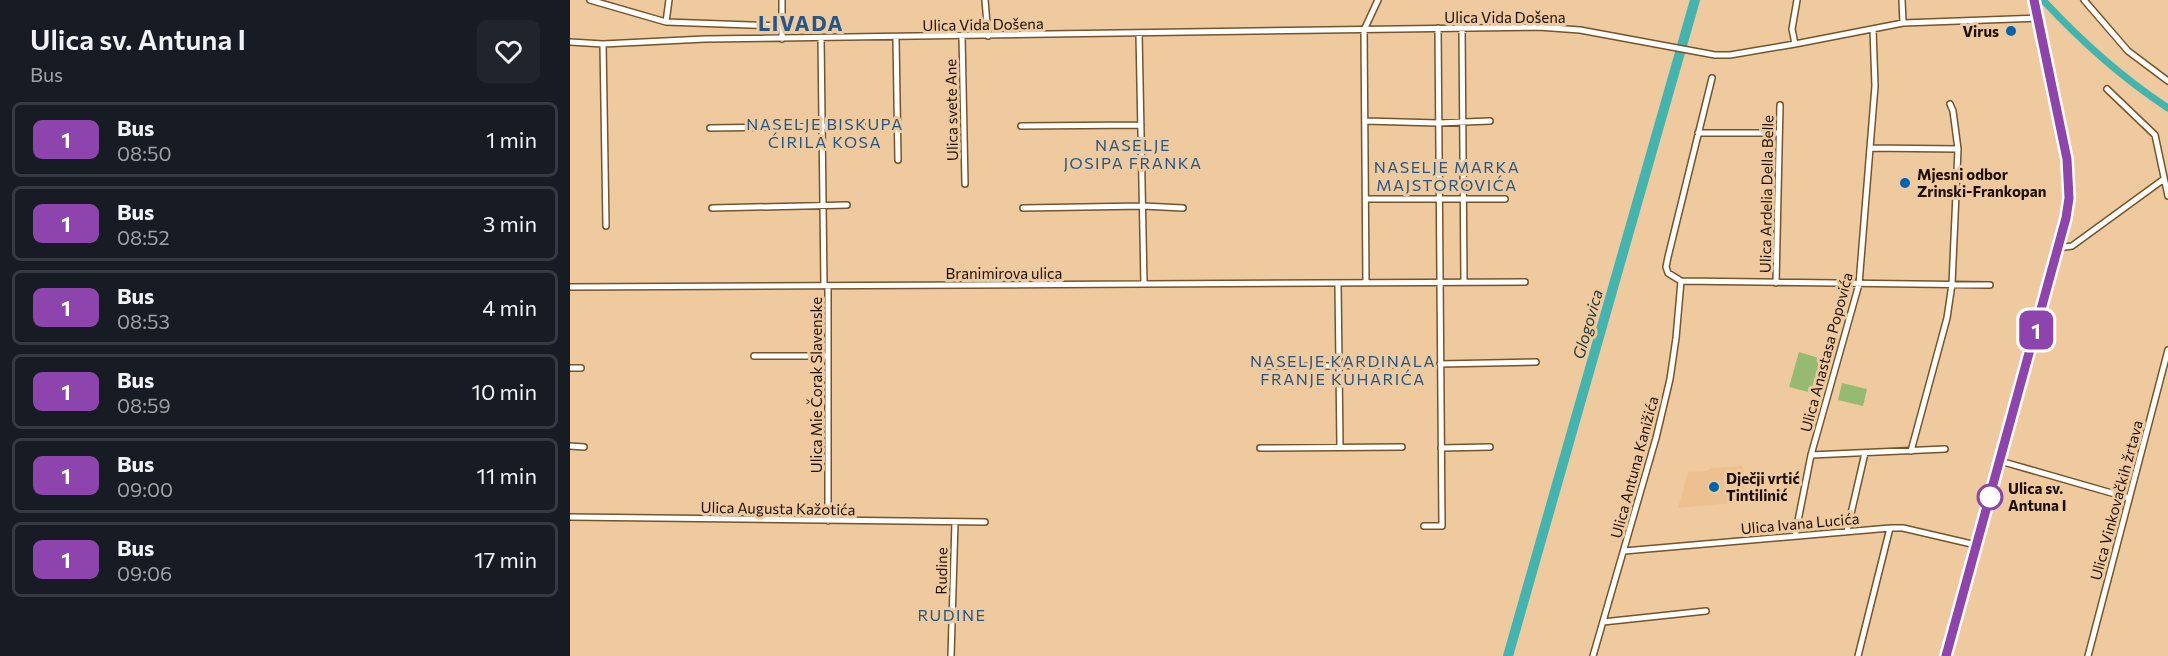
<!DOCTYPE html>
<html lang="en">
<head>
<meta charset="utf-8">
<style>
	:root { --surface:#171b24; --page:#20242c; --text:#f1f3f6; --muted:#9ea1a6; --line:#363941 }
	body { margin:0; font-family:Commissioner,sans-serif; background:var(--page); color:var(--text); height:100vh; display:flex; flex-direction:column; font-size:22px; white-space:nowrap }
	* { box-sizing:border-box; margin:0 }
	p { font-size:20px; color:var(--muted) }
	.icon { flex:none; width:33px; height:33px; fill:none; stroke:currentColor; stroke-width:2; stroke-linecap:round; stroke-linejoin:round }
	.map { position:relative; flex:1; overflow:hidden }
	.sheet { display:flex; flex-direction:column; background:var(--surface); width:570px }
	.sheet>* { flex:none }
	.badge { padding:0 12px; border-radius:9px; font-size:21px; line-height:39px }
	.map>.badge { position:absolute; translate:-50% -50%; box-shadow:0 0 0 3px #fff }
	.round { display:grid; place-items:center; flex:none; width:63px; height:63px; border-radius:9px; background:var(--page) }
	.overview { display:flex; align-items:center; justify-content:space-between; height:102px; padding:0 30px }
	h1 { font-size:28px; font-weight:600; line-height:45px }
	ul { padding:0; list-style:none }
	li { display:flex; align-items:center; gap:18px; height:75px; margin:0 12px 9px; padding:0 18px; border:3px solid var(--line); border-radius:9px }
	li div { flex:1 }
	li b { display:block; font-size:22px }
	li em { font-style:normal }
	li .badge { min-width:66px; font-weight:700; text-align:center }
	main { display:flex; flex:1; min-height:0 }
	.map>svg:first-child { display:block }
	.built { fill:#ecc18f }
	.green { fill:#95bb72 }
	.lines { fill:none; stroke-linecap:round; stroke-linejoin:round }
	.canal { stroke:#44b4af; stroke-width:7 }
	.river { stroke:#44b4af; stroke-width:10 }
	.street-casing { stroke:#74542a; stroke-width:8 }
	.secondary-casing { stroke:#74542a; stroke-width:10 }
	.street { stroke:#fff; stroke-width:5 }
	.secondary { stroke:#fff; stroke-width:8 }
	.line-casing { stroke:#fff; stroke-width:14 }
	.line { stroke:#8e44ad; stroke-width:9 }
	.poi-dot { fill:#0063af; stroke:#efca9e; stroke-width:2 }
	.stop-dot { fill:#fff; stroke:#8e44ad; stroke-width:3 }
	.labels { text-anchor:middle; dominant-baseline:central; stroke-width:6; stroke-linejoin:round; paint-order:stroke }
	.street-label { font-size:15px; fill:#1b0e01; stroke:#efca9e }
	.poi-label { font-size:15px; font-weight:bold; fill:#1b0e01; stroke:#efca9e; text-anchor:start }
	.stop-label { font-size:15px; font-weight:bold; fill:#1b0e01; stroke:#efca9e; text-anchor:start }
	.neighbourhood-label { font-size:16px; letter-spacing:1.5px; fill:#235689; stroke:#efca9e }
	.water-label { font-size:16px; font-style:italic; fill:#223b3a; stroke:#efca9e }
	.district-label { font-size:21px; font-weight:bold; letter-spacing:1.5px; fill:#235689; stroke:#efca9e }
</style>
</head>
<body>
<main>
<section class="sheet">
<div class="overview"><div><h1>Ulica sv. Antuna I</h1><p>Bus</p></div><a class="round"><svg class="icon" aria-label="heart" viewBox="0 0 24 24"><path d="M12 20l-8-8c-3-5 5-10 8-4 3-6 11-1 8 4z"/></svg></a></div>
<ul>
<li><span class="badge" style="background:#8e44ad;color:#fff">1</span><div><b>Bus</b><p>08:50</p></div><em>1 min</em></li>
<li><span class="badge" style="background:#8e44ad;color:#fff">1</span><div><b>Bus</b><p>08:52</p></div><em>3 min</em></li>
<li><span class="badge" style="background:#8e44ad;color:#fff">1</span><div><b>Bus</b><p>08:53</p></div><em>4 min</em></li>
<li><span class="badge" style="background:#8e44ad;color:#fff">1</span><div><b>Bus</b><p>08:59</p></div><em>10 min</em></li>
<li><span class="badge" style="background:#8e44ad;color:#fff">1</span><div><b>Bus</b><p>09:00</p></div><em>11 min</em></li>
<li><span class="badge" style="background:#8e44ad;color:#fff">1</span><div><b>Bus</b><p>09:06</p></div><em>17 min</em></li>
</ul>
</section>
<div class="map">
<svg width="1598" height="656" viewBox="0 0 1598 656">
	<rect width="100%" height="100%" fill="#efca9e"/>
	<path class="built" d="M1173 466 1175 502 1108 508 1118 472 1137 471 1141 468Z"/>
	<path class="green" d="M1229 352 1252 359 1242 393 1219 387Z
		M1272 383 1297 389 1293 406 1268 400Z"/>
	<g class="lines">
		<path class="canal" d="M1473 0C1511 41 1551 77 1598 108"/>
		<path class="river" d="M938 656 1125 0"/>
		<g class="street-casing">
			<path id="street" d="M20 0 96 22 212 26
				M415 0 418 36
				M1332 0 1333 23
				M1514 0 1558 51 1598 81
				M96 22 99 0
				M892 28 894 281
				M569 33 574 284
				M392 36 395 184
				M251 38 254 286
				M326 38 328 160
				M212 39V0
				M0 42 33 44 135 39 968 27 1010 30 1145 55H1160L1225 44 1333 23 1468 18
				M33 44 36 226
				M1225 44 1222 29 1227 0
				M1142 78 1098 257 1096 267 1098 273 1111 281 1420 285
				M1537 89 1585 135 1598 196
				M795 121 868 123 920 121
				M451 126 571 125
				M140 128 293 126
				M1128 133H1209
				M1300 148 1388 149
				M796 199H935
				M142 208 277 205
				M453 208 573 206 613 208
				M1488 248 1502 246 1594 179
				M796 283 794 30 808 0
				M1206 283 1210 105
				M768 284 770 447
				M258 286V521
				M0 287 955 282
				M184 356H258
				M870 364 966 362
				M691 366 839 365
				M0 368H11
				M0 446 14 447
				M690 448 832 447
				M871 448 920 447
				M1341 451 1377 318 1382 284 1388 149 1383 111 1380 104
				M1241 455 1375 449
				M1430 461 1559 498
				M0 517 415 522
				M854 526H872L868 28
				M1277 531 1295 453
				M1225 536 1241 455 1289 284 1305 86 1303 29
				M1054 551 1320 528H1333L1406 545
				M1033 622 1136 611
				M381 656 385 522
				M1023 656 1086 438 1100 379 1106 338 1111 281
				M1288 656 1320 528
				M1518 656 1598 350"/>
		</g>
		<g class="secondary-casing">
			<path id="secondary" d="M1376 656 1496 217C1502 175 1493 136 1484 95 1477 63 1471 32 1464 0"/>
		</g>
		<use href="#street" class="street"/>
		<use href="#secondary" class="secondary"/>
	</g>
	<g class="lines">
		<g class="line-casing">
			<path id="line" d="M1376 656 1496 218 1499 198 1497 159 1464 0"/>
		</g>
		<use href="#line" class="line"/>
	</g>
	<g class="poi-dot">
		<circle cx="1441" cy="31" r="6"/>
		<circle cx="1335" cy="183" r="6"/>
		<circle cx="1144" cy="487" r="6"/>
	</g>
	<circle class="stop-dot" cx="1420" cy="497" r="12"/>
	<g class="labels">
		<g class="street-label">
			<text x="935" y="17">Ulica Vida Došena</text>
			<text transform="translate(413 24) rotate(-1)">Ulica Vida Došena</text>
			<text transform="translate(381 110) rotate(-91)">Ulica svete Ane</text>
			<text transform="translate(1196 194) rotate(-89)">Ulica Ardelia Della Belle</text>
			<text x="434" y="273">Branimirova ulica</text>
			<text transform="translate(1256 352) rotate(-75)">Ulica Anastasa Popovića</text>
			<text transform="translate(246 385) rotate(-90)">Ulica Mie Čorak Slavenske</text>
			<text transform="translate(1064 467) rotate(-75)">Ulica Antuna Kanižića</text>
			<text transform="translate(1546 500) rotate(-75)">Ulica Vinkovačkih žrtava</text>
			<text transform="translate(208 508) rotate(1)">Ulica Augusta Kažotića</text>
			<text transform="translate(1230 523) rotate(-5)">Ulica Ivana Lucića</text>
			<text transform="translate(371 571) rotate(-89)">Rudine</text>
		</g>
		<g class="poi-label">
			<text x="1429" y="31" text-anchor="end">Virus</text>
			<text x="1347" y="174">Mjesni odbor<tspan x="1347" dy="17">Zrinski-Frankopan</tspan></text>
			<text x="1156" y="478">Dječji vrtić<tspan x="1156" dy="17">Tintilinić</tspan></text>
		</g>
		<g class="stop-label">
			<text x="1438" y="488">Ulica sv.<tspan x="1438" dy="17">Antuna I</tspan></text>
		</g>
		<g class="neighbourhood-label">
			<text x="255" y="123">NASELJE BISKUPA<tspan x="255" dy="18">ĆIRILA KOSA</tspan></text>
			<text x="563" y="144">NASELJE<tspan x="563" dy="18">JOSIPA FRANKA</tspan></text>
			<text x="877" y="166">NASELJE MARKA<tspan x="877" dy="18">MAJSTOROVIĆA</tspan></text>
			<text x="773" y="360">NASELJE KARDINALA<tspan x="773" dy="18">FRANJE KUHARIĆA</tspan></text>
			<text x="382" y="614">RUDINE</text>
		</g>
		<g class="water-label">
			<text transform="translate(1017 324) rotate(-74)">Glogovica</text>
		</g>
		<g class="district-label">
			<text x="231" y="22">LIVADA</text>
		</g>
	</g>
</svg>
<b class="badge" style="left:1466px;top:330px;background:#8e44ad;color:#fff">1</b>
</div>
</main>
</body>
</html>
